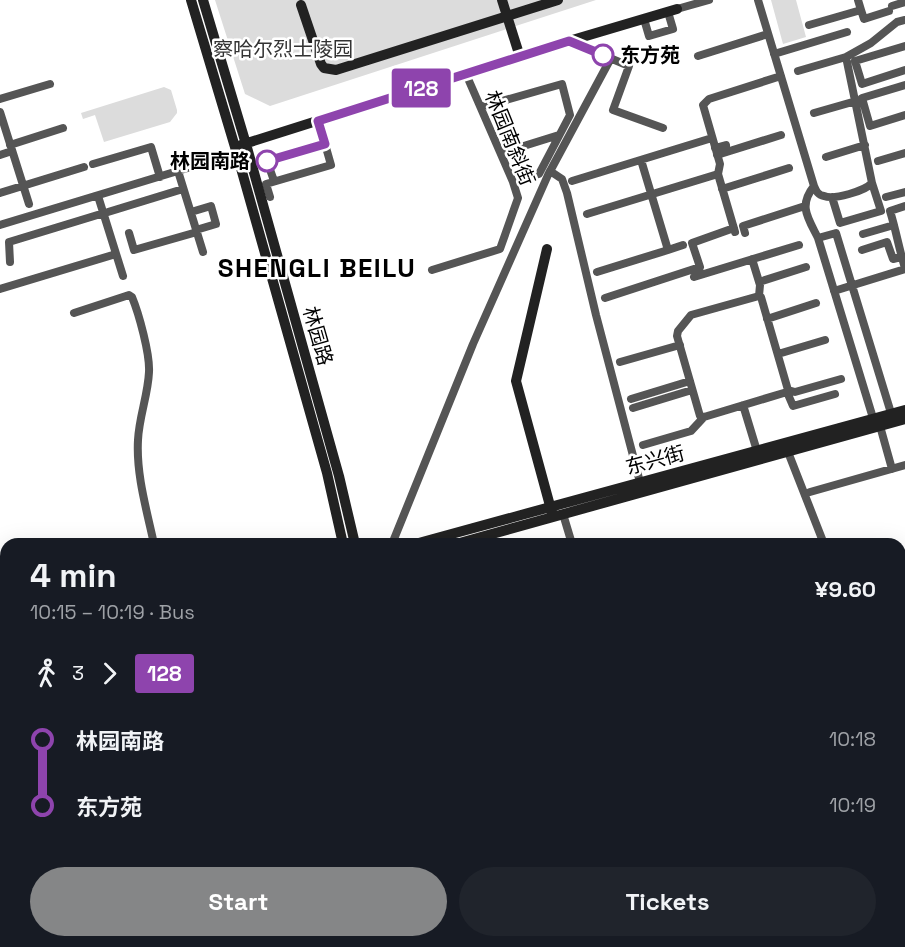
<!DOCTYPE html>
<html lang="en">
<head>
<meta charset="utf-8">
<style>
	:root { --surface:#171b24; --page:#20242c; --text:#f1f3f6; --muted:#9ea1a6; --accent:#858687 }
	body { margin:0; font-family:"Space Grotesk","Noto Sans SC",sans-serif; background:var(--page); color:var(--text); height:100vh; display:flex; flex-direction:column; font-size:22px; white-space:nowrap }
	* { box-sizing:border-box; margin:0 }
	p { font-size:20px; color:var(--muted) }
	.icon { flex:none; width:33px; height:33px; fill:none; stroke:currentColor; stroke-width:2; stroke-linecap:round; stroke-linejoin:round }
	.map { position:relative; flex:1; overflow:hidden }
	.drawer { position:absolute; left:0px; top:538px; width:906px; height:410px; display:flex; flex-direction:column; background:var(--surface); border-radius:18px 18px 0 0; box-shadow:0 6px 24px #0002 }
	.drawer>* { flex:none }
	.badge { padding:0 12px; border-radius:4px; font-size:21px; line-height:39px }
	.map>.badge { position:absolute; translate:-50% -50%; box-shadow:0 0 0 3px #fff }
	.legs { display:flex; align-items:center; gap:9px; height:66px; padding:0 30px; font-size:20px }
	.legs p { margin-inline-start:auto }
	.overview { display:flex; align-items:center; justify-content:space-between; height:102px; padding:0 30px }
	h1 { font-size:33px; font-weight:800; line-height:45px }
	.button { display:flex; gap:12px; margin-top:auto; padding:12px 30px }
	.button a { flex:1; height:69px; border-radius:36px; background:var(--accent); color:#fff; font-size:24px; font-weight:800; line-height:69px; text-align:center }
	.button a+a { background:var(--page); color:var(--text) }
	ul { padding:0 30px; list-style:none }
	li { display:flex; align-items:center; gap:21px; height:66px; font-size:22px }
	li i { display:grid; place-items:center; width:9px; height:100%; margin:0 8px; background:currentColor }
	li i::after { content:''; width:15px; height:15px; margin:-8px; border:4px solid; border-radius:50%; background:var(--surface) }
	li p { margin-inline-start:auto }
	li:first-child i { background:linear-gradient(#0000 50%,currentColor 0) }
	li:last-child i { background:linear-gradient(currentColor 50%,#0000 0) }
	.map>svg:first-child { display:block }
	.green { fill:#dcdcdc }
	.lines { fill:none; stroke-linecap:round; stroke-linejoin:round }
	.street { stroke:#555; stroke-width:8 }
	.secondary { stroke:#222; stroke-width:10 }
	.line-1-casing { stroke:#fff; stroke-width:14 }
	.line-1 { stroke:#8e44ad; stroke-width:9 }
	.stop-1-dot { fill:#fff; stroke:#8e44ad; stroke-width:3 }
	.labels { text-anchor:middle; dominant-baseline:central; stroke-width:5; stroke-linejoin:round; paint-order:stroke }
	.park-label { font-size:20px; fill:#333; stroke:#fff }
	.stop-label { font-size:20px; font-weight:bold; fill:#000; stroke:#fff; text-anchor:start }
	.street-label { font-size:20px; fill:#000; stroke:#fff }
	.district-label { font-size:26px; font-weight:bold; letter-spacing:1.5px; fill:#000; stroke:#fff }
</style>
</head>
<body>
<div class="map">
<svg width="905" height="947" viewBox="0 0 905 947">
	<rect width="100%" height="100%" fill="#fff"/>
	<path class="green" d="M215 0H596L270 106 245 94Z
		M771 0H796L806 37 783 44Z
		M164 87 171 90 177 110V113L170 122 104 142 95 115 83 119 81 113Z"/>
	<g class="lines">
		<path class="street" d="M758 0 814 186C798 206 808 218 818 238
			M892 6 905 2
			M677 9 709 0
			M861 10 864 19 889 11
			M644 19 649 36 673 29 668 12
			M809 25 861 10 858 0
			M569 41 629 66 613 110 663 128
			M905 46 855 61 862 84 905 70
			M774 54 847 32
			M698 56 768 34
			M798 71 846 57
			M905 85 862 98 870 126 905 115
			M0 99 50 84
			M481 107 562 84 570 115 539 174 521 179
			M0 112 29 204
			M814 113 856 101
			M10 145 63 128
			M715 148 726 145
			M501 153 559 135
			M0 155 12 151
			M717 155 781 135
			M826 157 865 145
			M878 161 905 153
			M93 164 151 147 160 177
			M178 171 203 252
			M550 171 562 179 567 193 596 315 641 486
			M273 178 267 161 325 144 318 121
			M572 181 712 138
			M814 186C816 191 818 195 824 196 834 200 865 191 872 183L846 57 871 43 897 22 905 20
			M722 189 789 168
			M0 193 84 167
			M98 196 123 276
			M270 197 266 184 331 165 325 144
			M832 197 840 223 881 211 872 183
			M886 197 905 192
			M905 206 890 211C896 230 899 249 905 268
			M108 212 183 189
			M191 212 211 206 216 224 196 230
			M587 214 718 174
			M0 225 237 153
			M735 232 718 174 720 164 703 105 709 99 781 76
			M129 233 134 250 197 232
			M745 233 743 226 805 206
			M863 234 894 225
			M668 250 683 245
			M862 250 887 242 893 259 901 257
			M752 259 760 285 759 296
			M10 262 9 242 104 213
			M432 270 500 249 518 198 513 182 466 74
			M597 272 668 250 641 160
			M694 277 799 245
			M759 282 806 267
			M0 289 116 254
			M834 291 905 269
			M759 296 761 297 788 390 787 392 704 417 700 416 677 336 678 331 691 315Z
			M605 298 700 267 692 243 734 228
			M74 313 129 295 132 297C139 314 150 354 149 372 148 395 139 417 138 440 136 475 147 511 154 544
			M767 319 816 303
			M778 354 825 340
			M620 362 680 345
			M788 390 795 392 841 379
			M787 392 793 406 835 394
			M631 399 690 381
			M743 405 757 451
			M633 408 692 390
			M873 418 818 238 836 233 891 413
			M880 426 892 469
			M643 445 691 431 704 417
			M788 452 824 544
			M810 492 905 465
			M563 514 572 544
			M392 544 473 344 548 175 611 58
			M0 813 6 810
			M900 823 905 824
			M0 864 6 861
			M0 895 6 891
			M330 942 331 947
			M572 942 574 947
			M630 947 633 942"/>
		<path class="secondary" d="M191 0 235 147 327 473 343 544
			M203 0 246 144 339 476 355 544
			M502 0 520 57
			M301 5 321 64 324 68 336 70 558 0
			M241 145 569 41 677 9
			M547 249 516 381 552 513
			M415 544 905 410
			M456 544 905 419
			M0 926 6 922
			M393 942 394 947
			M401 942 402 947"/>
	</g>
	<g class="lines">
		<g class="line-1-casing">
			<path id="line-1" d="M267 161 325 144 318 121 569 41 603 55"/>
		</g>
		<use href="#line-1" class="line-1"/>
	</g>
	<g class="stop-1-dot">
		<circle cx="603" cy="55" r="10"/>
		<circle cx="267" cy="161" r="10"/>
	</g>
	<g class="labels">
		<g class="park-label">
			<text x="283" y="49">察哈尔烈士陵园</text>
		</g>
		<g class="stop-label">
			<text x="620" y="55">东方苑</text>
			<text x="250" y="161" text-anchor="end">林园南路</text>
		</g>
		<g class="street-label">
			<text transform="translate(510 138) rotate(68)">林园南斜街</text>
			<text transform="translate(318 336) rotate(74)">林园路</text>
			<text transform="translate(655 460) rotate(-15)">东兴街</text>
		</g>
		<g class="district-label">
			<text x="317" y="268">SHENGLI BEILU</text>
		</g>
	</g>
</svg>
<b class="badge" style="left:421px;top:88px;background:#8e44ad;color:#fff">128</b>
<section class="drawer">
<div class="overview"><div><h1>4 min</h1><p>10:15 – 10:19 · Bus</p></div><b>¥9.60</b></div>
<div class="legs"><svg class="icon" aria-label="walk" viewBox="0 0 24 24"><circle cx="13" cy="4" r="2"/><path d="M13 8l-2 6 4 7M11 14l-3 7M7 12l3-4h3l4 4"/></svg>3<svg class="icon" aria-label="forward" viewBox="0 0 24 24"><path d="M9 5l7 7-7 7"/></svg><b class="badge" style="background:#8e44ad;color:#fff">128</b></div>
<ul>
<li><i style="color:#8e44ad"></i><b>林园南路</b><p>10:18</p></li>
<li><i style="color:#8e44ad"></i><b>东方苑</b><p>10:19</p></li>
</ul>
<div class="button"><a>Start</a><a>Tickets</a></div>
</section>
</div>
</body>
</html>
